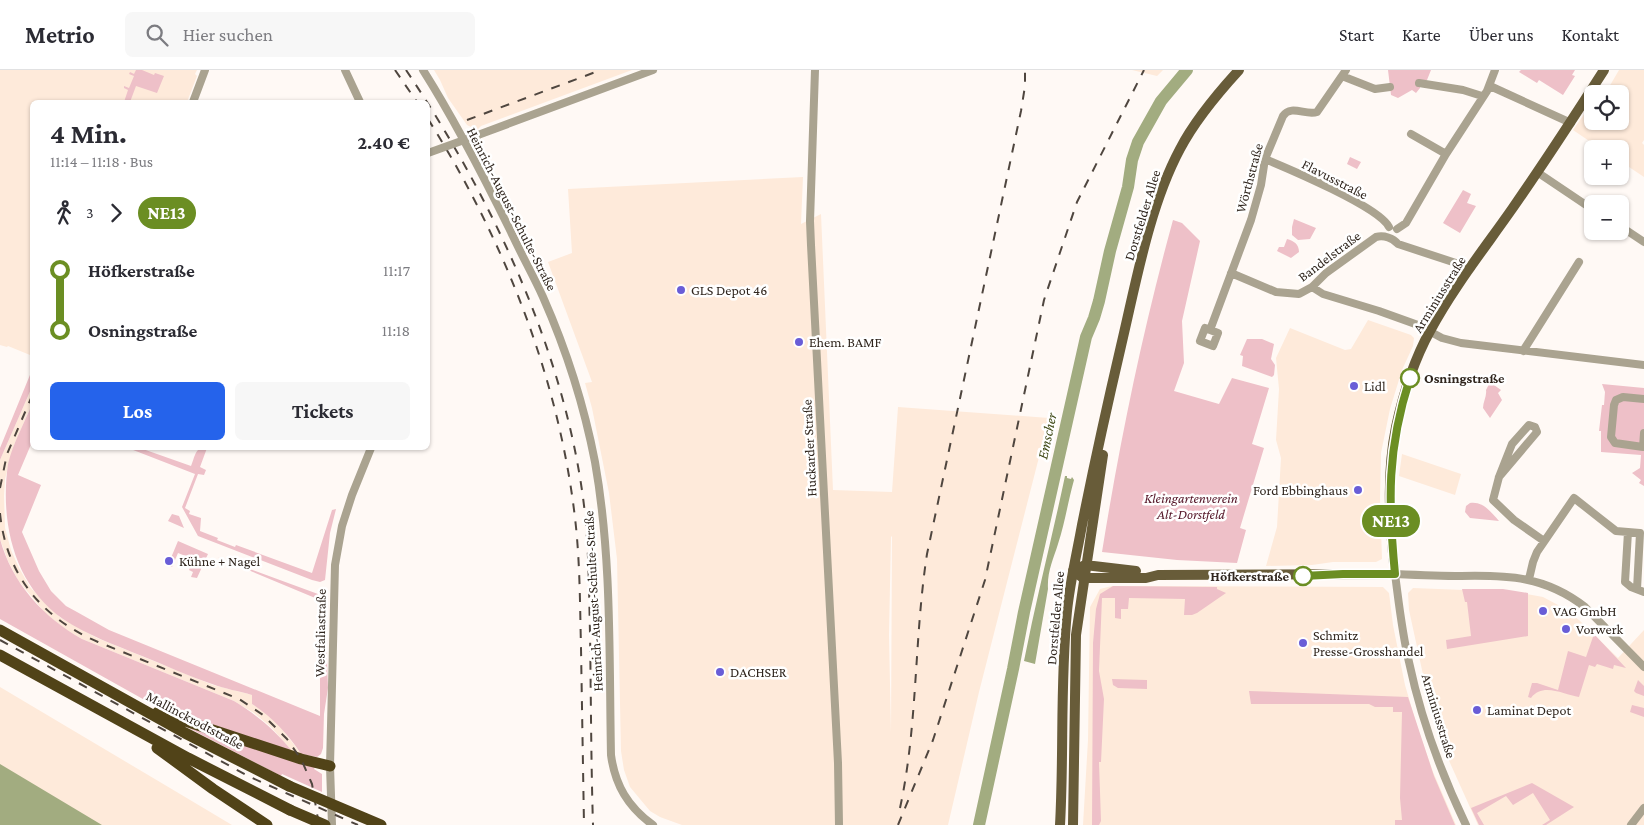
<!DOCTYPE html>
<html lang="de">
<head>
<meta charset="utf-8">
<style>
	:root { --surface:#fff; --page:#f7f7f7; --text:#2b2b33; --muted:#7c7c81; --line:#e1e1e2; --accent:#2563eb }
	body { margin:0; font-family:"Crimson Pro",serif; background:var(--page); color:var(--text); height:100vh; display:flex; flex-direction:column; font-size:19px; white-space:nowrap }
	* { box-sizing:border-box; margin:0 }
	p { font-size:16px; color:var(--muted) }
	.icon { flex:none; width:28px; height:28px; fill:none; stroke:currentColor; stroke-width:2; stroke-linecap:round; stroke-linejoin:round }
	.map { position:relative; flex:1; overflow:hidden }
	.sheet { position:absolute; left:30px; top:30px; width:400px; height:350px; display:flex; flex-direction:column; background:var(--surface); border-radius:8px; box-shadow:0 1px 4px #0004 }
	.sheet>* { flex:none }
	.badge { padding:0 10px; border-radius:16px; font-size:18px; line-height:32px }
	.fabs { position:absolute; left:1584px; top:15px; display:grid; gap:10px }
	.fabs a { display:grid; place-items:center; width:45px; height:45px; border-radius:8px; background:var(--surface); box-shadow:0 1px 4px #0004; font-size:25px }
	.map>.badge { position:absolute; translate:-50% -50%; box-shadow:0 0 0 2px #fff }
	.legs { display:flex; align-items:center; gap:8px; height:55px; padding:0 20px; font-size:16px }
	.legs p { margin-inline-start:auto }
	.overview { display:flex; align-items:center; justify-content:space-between; height:85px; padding:0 20px }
	h1 { font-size:28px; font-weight:700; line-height:38px }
	.button { display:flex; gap:10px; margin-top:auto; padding:10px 20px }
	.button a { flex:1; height:58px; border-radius:8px; background:var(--accent); color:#fff; font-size:20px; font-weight:700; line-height:58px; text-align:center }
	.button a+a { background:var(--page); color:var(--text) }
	ul { padding:0 20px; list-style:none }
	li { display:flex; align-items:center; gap:18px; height:60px; font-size:19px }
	li i { display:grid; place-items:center; width:8px; height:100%; margin:0 6px; background:currentColor }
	li i::after { content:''; width:12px; height:12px; margin:-6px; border:4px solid; border-radius:50%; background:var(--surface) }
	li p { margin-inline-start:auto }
	li:first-child i { background:linear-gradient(#0000 50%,currentColor 0) }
	li:last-child i { background:linear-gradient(currentColor 50%,#0000 0) }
	header { display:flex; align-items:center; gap:30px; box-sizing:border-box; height:70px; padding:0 25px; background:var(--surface); border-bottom:1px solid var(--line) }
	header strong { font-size:24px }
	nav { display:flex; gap:28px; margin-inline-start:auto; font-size:18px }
	.search { width:350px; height:45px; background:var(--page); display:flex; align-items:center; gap:12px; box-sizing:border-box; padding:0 18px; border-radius:8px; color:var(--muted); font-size:19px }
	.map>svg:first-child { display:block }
	.built { fill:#feeada; fill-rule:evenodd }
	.green { fill:#eec0c8 }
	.water { fill:#a2ac80 }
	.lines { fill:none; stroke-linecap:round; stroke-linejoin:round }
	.river { stroke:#a2ac80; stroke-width:12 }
	.minor { stroke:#aaa390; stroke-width:8 }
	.major { stroke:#685c39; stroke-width:10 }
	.highway { stroke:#514318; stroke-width:11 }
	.rail { stroke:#4f463f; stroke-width:2; stroke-dasharray:9 9; stroke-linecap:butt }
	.minor-bridge { stroke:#aaa390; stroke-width:8 }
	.highway-bridge { stroke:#514318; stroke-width:11 }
	.line-1-casing { stroke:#fff; stroke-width:11 }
	.line-1 { stroke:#6b8e23; stroke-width:8 }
	.poi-dot { fill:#695dd7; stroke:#fff; stroke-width:2 }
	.stop-1-dot { fill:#fff; stroke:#6b8e23; stroke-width:2.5 }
	.labels { text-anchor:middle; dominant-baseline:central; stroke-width:5; stroke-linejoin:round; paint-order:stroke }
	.street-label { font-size:14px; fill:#30261e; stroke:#fff }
	.poi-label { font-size:14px; fill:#30261e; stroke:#fff; text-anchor:start }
	.stop-label { font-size:14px; font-weight:bold; fill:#30261e; stroke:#fff; text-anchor:start }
	.park-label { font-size:14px; font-style:italic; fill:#541527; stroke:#fff }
	.water-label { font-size:15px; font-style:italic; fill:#3c4612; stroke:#fff }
</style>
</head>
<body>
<header>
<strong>Metrio</strong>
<div class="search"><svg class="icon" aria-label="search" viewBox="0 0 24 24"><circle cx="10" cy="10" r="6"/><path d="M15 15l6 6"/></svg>Hier suchen</div>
<nav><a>Start</a><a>Karte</a><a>Über uns</a><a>Kontakt</a></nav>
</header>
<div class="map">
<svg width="1644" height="755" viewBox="0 0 1644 755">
	<rect width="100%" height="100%" fill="#fff9f5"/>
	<path class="built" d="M0 0H197L195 4 197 6 187 32H32V277L30 285 8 276 7 277 0 275Z
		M434 0H632L481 56 477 60 467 55 448 28 440 10Z
		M1132 0H1163L1157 6Z
		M1619 0H1644V70L1642 73 1644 75V107L1620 91V79H1601L1573 60 1587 40 1592 43V51H1620V44L1632 52 1620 43V24H1605Z
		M803 107 801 154 821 144 833 420 892 422 898 337 1049 348 979 622 948 755H682L660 747 650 741 630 717 624 700 621 681 617 489 609 423 592 338 585 313 592 312 548 192 572 183 568 119ZM891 466 892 467 891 663 889 565Z
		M1368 250 1411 265 1414 268 1413 276 1402 300 1390 339 1381 383 1380 428 1382 489 1376 492H1333L1312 495 1266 496 1277 457 1281 388 1276 370 1279 319 1276 288 1290 258 1345 280 1351 279Z
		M32 317V334L14 375 5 409 4 426 5 458 11 480 19 498 30 517 45 533 61 548 97 568 213 615 253 625 252 634 265 642 280 656 301 684 292 681 271 657 254 643 234 631 82 569 68 561 45 543 18 510 8 491 0 469V390Z
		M1402 384 1461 404 1455 425 1399 406Z
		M1112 516 1383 517 1389 523 1393 555 1405 615 1417 656 1433 702 1456 755H1083L1088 670 1090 537 1100 519Z
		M1413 518 1515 522 1543 527 1558 535 1579 550 1618 588 1644 560V755H1478L1446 684 1427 623 1409 540 1408 523Z
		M0 617 170 718 232 755H0Z"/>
	<path class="green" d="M136 0H142L154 5 155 3 164 6 157 23 136 16 130 32H118L119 31 124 32 128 20 124 18V16L129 18 134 6 129 4 130 2 134 4Z
		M1388 0H1431L1427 10H1420V18L1416 23 1412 20 1398 28 1391 25Z
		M1521 0H1575L1572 5 1575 6 1563 25 1539 10 1537 13 1519 2Z
		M1350 87 1361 92 1357 99 1347 94Z
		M1463 120 1471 124 1467 133 1476 136 1460 163 1443 153Z
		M1294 149 1316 158 1310 169 1298 170 1292 165V157Z
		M1173 150 1182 153 1200 171 1182 251 1184 293 1174 321 1219 334 1232 308 1269 318 1252 374 1264 378 1240 458 1246 460 1237 493 1177 490 1102 482C1120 370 1143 259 1173 150Z
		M1287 169C1294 171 1299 174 1299 182L1291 188 1277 181 1279 177H1284Z
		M1247 269H1262L1274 274 1271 289 1275 295 1274 305 1272 307 1242 296 1243 286 1240 285Z
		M32 300V317L0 390V378Z
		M1489 314 1494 315 1501 320 1498 323 1502 330 1490 348 1483 338C1483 332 1487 326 1486 320Z
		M1602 314 1644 318V416L1639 413 1641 410 1632 403 1640 398 1641 385 1601 382V361H1599L1602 335H1604L1605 322Z
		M32 334V372L18 405 41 415 22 462 39 501 51 521 66 536 77 542 109 560 320 646V530L217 487 318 524 317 527 320 528 321 526 325 529 328 618 324 644 323 678 321 684 317 687 301 684C288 664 272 647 252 634V625C239 621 225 619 212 614 188 606 165 595 142 586 115 575 87 565 63 549 13 514 0 451 8 394 13 373 24 354 32 334Z
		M128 378H140L191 396C195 387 195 376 207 378L200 397 206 400 204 405 198 404 185 438 190 441 189 444 201 448 200 461 218 468 217 470 235 477 236 475 312 503 332 440 336 439 330 463 325 510 320 512 312 510 198 466 182 437 195 404Z
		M1470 433C1483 431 1491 442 1499 451L1470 448 1465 442 1466 436Z
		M172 444 179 446 184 458 168 451Z
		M0 469C12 513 43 547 82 569L234 631C257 645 275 660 292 681L173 643 150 633 0 549Z
		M178 471 208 484 197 508 191 507 193 502 189 500 193 489 178 483 172 497 168 495Z
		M1113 516 1217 517V519L1226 523 1197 543 1192 545H1184L1185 529 1129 528 1128 539H1121V549L1115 548V528H1102L1099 601 1104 629 1101 692H1099L1101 751 1099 755H1092L1093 573 1096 539 1100 524Z
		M1462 519H1503L1528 523V566L1447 579 1446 570 1471 566 1467 532H1465Z
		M1594 564 1626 598 1614 595 1613 599 1597 594 1595 597 1589 595 1579 627C1564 625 1543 612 1531 628L1528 627 1532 613H1537L1558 620 1568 581 1586 587Z
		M1112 609 1147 610V619L1118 618 1113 615Z
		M1638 610 1644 616V626L1636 623 1634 621Z
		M1249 621 1408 627 1434 706 1455 755H1395V750H1402L1400 728 1402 642H1393V637H1375L1369 634H1251Z
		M1632 635 1644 638V647L1630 642Z
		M179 653 315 697 314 699 322 704V722L282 704 281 706Z
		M1532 713 1574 737 1546 755H1542L1550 750 1533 723 1513 735 1506 726 1477 743 1484 755H1479L1471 738Z"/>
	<path class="water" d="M1065 406H1067V408L1071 409 1072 407 1074 410C1068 431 1065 453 1058 474 1053 490 1047 502 1048 519L1035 594 1024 591C1036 529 1052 468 1065 406Z
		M0 694 102 755H0Z"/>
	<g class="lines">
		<path class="river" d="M979 755 1013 599 1024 542 1086 267 1094 248 1099 231 1110 181 1128 117 1132 90 1138 72 1161 31 1187 0"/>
		<path class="minor" d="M345 0 360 32
			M423 0C456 52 484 107 511 162 521 184 533 205 543 227 566 279 584 335 595 392 612 488 609 587 611 685 615 715 628 737 653 755
			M815 0 810 151 811 175 838 693 839 755
			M1342 6 1375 19 1390 17
			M1419 13 1463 20 1482 26
			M1490 16 1571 53
			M193 32 205 0
			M1411 64 1446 84
			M478 65 653 0
			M1265 89C1289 99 1379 137 1389 157
			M1537 102 1592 139
			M1620 156 1644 172
			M1397 159 1406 153 1446 84 1487 21 1495 0
			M1231 203 1276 222 1299 224 1312 217 1326 203 1376 167C1384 165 1393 168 1398 174L1471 198
			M1312 217 1323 224 1379 241 1418 255 1442 268 1461 273 1644 295
			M1205 258 1218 263 1213 276 1200 271Z
			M1210 260 1251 150 1261 115 1265 89 1283 46C1291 34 1306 46 1317 42L1346 0
			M1523 281 1579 192
			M1644 329 1623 327 1616 330 1614 335 1611 367 1615 373 1643 377 1644 363
			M1499 407 1537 362 1535 357 1529 355 1512 374 1499 407 1493 430 1514 450 1544 471
			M1628 462 1625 512 1631 517 1644 522
			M1529 509 1533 492 1537 482 1574 428 1616 461 1640 463 1637 519
			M332 755 330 696 335 495 342 456 352 425 371 378
			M1466 755C1441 703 1421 649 1409 592 1402 563 1399 534 1395 504 1417 505 1439 506 1461 506 1508 505 1545 506 1585 537L1644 597
			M1631 755 1644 738"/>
		<path class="major" d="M1081 497 1085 495 1136 501
			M1073 500 1083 508H1146L1158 505 1395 504C1390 456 1386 406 1396 357 1403 325 1414 290 1430 261 1453 218 1484 179 1512 139 1544 93 1574 47 1604 0
			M1060 755C1064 684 1060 612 1067 541 1070 512 1077 483 1082 455 1094 395 1107 336 1121 276 1136 213 1149 137 1180 79 1195 50 1217 24 1239 0
			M1073 755 1076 565 1103 385"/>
		<path class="highway" d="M0 560 185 663 289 716
			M0 585 188 688 290 740
			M158 642 301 689 330 696
			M157 678 213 719 267 755"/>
		<path class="rail" d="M395 0 417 32
			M406 0C493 129 568 288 585 444 589 484 589 524 590 563 591 627 591 691 593 755
			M428 49C505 171 561 313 576 457 580 497 580 537 581 578 582 637 583 696 584 755
			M467 50 601 0
			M0 418 7 384 32 326
			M0 443C6 505 42 548 98 572L239 629 263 645 287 669 301 689 312 714 319 755
			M0 570 250 707 358 755
			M900 738C918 655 914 568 927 484L1021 41 1025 16V0
			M898 755 933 670 985 510 1044 230 1077 132 1144 0"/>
		<path class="minor-bridge" d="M428 83 478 65"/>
		<path class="highway-bridge" d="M289 716 381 755
			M290 740 325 755"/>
	</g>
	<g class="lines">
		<g class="line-1-casing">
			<path id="line-1" d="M1303 506 1343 504H1395C1388 431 1387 379 1410 308"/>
		</g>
		<use href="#line-1" class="line-1"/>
	</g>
	<g class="poi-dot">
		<circle cx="681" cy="220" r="5"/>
		<circle cx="799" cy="272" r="5"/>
		<circle cx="1354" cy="316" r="5"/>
		<circle cx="1358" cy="420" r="5"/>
		<circle cx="169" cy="491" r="5"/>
		<circle cx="1543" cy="541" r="5"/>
		<circle cx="1566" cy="559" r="5"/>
		<circle cx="1303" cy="573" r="5"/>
		<circle cx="720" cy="602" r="5"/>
		<circle cx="1477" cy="640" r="5"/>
	</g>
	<g class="stop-1-dot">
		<circle cx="1410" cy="308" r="9"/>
		<circle cx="1303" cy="506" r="9"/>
	</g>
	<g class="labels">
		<g class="street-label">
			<text transform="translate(1249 108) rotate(-75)">Wörthstraße</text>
			<text transform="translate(1335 109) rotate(27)">Flavusstraße</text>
			<text transform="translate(512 139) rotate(63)">Heinrich-August-Schulte-Straße</text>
			<text transform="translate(1142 145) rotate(-73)">Dorstfelder Allee</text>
			<text transform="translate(1329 186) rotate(-37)">Bandelstraße</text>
			<text transform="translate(1439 224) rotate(-58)">Arminiusstraße</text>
			<text transform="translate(809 378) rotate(-93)">Huckarder Straße</text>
			<text transform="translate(593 531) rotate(-93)">Heinrich-August-Schulte-Straße</text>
			<text transform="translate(1055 548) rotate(-85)">Dorstfelder Allee</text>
			<text transform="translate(320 563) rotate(-89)">Westfaliastraße</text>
			<text transform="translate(1439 646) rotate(73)">Arminiusstraße</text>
			<text transform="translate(195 650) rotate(28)">Mallinckrodtstraße</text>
		</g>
		<g class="poi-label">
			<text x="691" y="220">GLS Depot 46</text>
			<text x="809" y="272">Ehem. BAMF</text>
			<text x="1364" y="316">Lidl</text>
			<text x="1348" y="420" text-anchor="end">Ford Ebbinghaus</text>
			<text x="179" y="491">Kühne + Nagel</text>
			<text x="1553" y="541">VAG GmbH</text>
			<text x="1576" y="559">Vorwerk</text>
			<text x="1313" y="565">Schmitz<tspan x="1313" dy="16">Presse-Grosshandel</tspan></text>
			<text x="730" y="602">DACHSER</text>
			<text x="1487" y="640">Laminat Depot</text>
		</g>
		<g class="stop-label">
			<text x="1424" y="308">Osningstraße</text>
			<text x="1289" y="506" text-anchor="end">Höfkerstraße</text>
		</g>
		<g class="park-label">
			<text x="1191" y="428">Kleingartenverein<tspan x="1191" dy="16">Alt-Dorstfeld</tspan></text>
		</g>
		<g class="water-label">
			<text transform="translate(1047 366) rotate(-78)">Emscher</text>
		</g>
	</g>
</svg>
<div class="fabs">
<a><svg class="icon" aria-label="locate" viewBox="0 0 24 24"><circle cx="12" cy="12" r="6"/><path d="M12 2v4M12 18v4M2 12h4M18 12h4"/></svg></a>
<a>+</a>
<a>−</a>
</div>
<b class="badge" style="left:1391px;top:451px;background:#6b8e23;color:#fff">NE13</b>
<section class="sheet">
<div class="overview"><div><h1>4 Min.</h1><p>11:14 – 11:18 · Bus</p></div><b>2.40 €</b></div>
<div class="legs"><svg class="icon" aria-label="walk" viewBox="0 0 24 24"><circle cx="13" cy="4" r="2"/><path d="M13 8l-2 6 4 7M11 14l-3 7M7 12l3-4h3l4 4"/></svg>3<svg class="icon" aria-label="forward" viewBox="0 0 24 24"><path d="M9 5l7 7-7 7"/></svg><b class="badge" style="background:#6b8e23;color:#fff">NE13</b></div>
<ul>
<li><i style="color:#6b8e23"></i><b>Höfkerstraße</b><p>11:17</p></li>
<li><i style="color:#6b8e23"></i><b>Osningstraße</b><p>11:18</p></li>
</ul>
<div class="button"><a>Los</a><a>Tickets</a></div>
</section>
</div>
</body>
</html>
